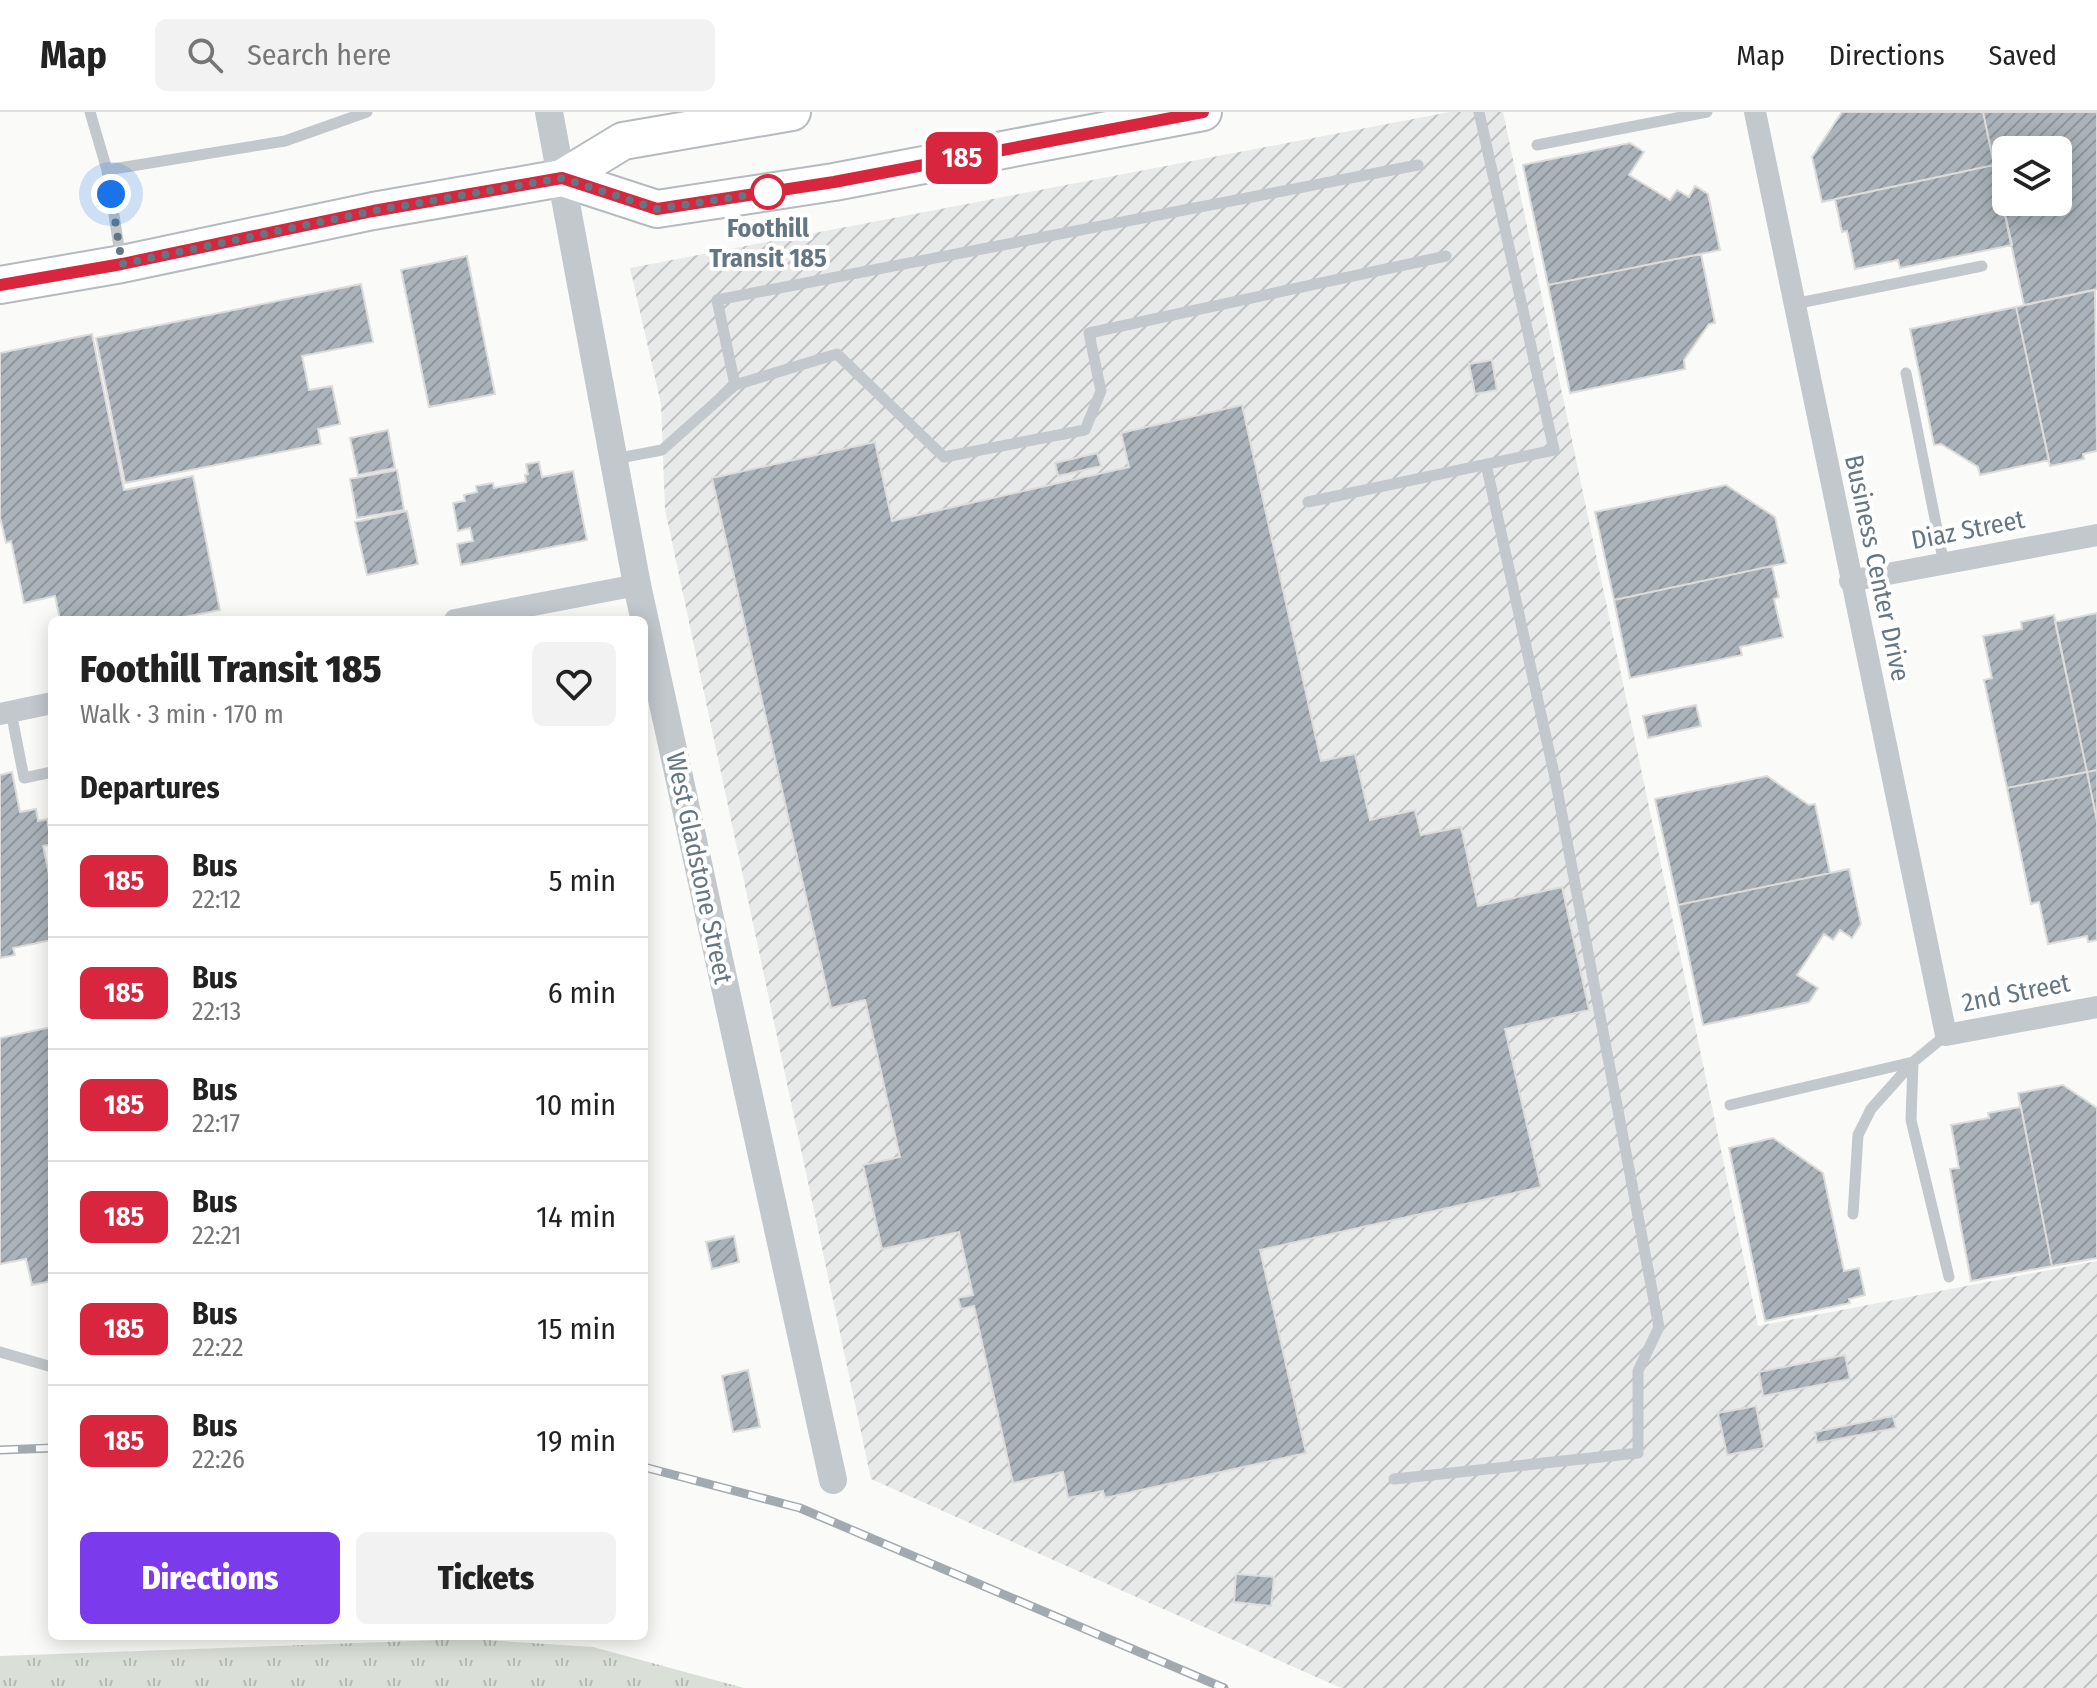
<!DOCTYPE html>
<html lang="en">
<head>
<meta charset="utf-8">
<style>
	:root { --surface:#fff; --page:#f2f2f2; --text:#222; --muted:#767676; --line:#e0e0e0; --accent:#7c3aed }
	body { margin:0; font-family:"Fira Sans Condensed",sans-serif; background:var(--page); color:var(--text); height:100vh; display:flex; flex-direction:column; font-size:30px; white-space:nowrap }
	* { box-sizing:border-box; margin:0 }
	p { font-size:26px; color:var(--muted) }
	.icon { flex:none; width:44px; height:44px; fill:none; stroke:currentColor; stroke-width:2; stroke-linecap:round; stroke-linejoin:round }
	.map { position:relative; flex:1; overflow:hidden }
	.details { position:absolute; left:48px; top:504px; width:600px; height:1024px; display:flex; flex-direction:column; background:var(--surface); border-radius:12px; box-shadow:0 4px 20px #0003 }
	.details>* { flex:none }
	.badge { padding:0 16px; border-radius:12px; font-size:28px; line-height:52px }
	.buttons { position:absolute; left:1992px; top:24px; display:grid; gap:16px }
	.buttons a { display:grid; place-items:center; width:80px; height:80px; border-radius:12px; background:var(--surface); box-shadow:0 4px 20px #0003; font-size:40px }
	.you { position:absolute; width:40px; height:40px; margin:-20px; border:6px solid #fff; border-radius:50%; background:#1a73e8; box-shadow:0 0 0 12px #1a73e833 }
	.map>.badge { position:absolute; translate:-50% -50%; box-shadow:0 0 0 4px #fff }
	h2 { padding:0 32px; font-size:30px; line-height:72px }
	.round { display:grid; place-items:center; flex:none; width:84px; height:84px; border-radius:12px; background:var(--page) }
	.head { display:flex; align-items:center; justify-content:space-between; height:136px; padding:0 32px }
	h1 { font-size:38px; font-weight:800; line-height:60px }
	.cta { display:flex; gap:16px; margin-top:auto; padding:16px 32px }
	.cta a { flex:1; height:92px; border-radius:12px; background:var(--accent); color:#fff; font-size:32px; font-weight:800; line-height:92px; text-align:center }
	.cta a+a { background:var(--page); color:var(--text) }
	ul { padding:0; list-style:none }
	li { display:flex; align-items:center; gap:24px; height:112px; padding:0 32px; border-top:2px solid var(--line) }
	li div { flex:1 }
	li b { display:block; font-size:30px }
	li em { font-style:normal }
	li .badge { min-width:88px; font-weight:700; text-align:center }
	header { display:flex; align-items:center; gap:48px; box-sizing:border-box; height:112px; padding:0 40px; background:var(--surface); border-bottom:2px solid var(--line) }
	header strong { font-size:38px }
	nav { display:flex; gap:44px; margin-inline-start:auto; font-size:28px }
	.search { width:560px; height:72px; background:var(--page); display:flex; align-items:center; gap:20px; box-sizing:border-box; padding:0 28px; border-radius:12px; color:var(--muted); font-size:30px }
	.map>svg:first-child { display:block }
	.industrial { fill:url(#industrial-furrows) }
	.park { fill:url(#park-tufts) }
	.building { fill:url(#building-hatch); stroke:#dcdcda; stroke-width:2; fill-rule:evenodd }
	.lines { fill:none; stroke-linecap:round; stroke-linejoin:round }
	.primary-casing { stroke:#b5babe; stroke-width:40 }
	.service { stroke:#c3c8cc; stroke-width:11 }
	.minor { stroke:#c3c8cc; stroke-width:22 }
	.tertiary { stroke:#c3c8cc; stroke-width:28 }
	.primary { stroke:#fff; stroke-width:36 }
	.rail-casing { stroke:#a2aab0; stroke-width:9 }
	.rail { stroke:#fff; stroke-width:6; stroke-dasharray:18; stroke-linecap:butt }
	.line-casing { stroke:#fff; stroke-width:18 }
	.line { stroke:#d7263d; stroke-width:12 }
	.walk { stroke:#657683; stroke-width:8; stroke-dasharray:0 14.4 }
	.stop-dot { fill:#fff; stroke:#d7263d; stroke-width:4 }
	.labels { text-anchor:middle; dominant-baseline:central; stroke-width:8; stroke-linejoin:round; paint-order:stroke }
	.stop-label { font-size:26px; font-weight:bold; fill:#657683; stroke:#fff }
	.street-label { font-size:26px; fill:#657683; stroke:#fff }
</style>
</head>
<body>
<header>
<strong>Map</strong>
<div class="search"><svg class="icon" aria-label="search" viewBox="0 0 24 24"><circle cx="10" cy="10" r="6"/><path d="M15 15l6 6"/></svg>Search here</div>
<nav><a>Map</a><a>Directions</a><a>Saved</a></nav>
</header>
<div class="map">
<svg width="2097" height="1576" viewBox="0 0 2097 1576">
	<defs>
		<pattern id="industrial-furrows" width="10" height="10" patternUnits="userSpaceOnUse" patternTransform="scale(2)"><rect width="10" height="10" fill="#e8e9e9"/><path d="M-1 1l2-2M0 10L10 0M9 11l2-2" fill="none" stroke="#c0c1c2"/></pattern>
		<pattern id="park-tufts" width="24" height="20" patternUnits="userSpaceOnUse" patternTransform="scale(2)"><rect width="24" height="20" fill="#dadfd7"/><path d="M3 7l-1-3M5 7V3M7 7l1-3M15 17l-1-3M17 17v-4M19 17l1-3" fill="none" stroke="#b4b9b4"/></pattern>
		<pattern id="building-hatch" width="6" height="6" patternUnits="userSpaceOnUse" patternTransform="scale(2)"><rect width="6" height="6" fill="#aab3b9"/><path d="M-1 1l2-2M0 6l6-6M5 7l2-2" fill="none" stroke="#8e969c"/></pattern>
	</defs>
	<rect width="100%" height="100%" fill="#fafaf8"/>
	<path class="industrial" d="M1450 0H1503L1758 1214 2097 1149V1576H1341L871 1367 665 397 661 292 630 156Z"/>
	<path class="park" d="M470 1527 593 1535 744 1576H0V1544Z"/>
	<path class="building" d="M1842 0H1983L1994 53 1822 90 1812 45Z
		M1983 0H2097V177L2024 193ZM2006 38H2058V90H2006Z
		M1630 31 1644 40 1629 63 1670 88 1677 78 1689 85 1695 74 1708 82 1720 138 1548 173 1523 53Z
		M1994 53 2012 133 1900 156 1898 148 1855 157 1847 119 1842 120 1835 87Z
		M1701 142 1715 211 1709 212 1684 248 1685 257 1570 281 1548 173Z
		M467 144 495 282 429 295 401 158Z
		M361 172 373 230 302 244 309 278 332 274 340 312 318 317 321 332 125 371 96 226Z
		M2095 178 2097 339 2083 342 2084 347 2050 354 2016 195Z
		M2016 195 2049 348 1980 363 1978 355 1941 332 1934 333 1910 217Z
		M92 222 124 378 193 364 220 498 169 508H60L55 484 24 491 11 429 6 431 0 405V241Z
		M1492 248 1497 278 1475 282 1469 252Z
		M1242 293 1321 649 1355 642 1370 708 1415 698 1421 723 1461 715 1478 794 1562 775 1589 898 1505 917 1541 1075 1260 1138 1306 1341 1105 1386 1103 1379 1068 1386 1063 1360 1013 1371 974 1194 961 1197 958 1186 973 1183 959 1120 882 1137 863 1053 900 1045 865 888 831 896 712 366 875 330 892 409 1129 355 1121 321Z
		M388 318 395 356 358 363 350 326Z
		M1097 341 1101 354 1058 364 1055 351Z
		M539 350 542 365 573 359 587 428 461 453 457 432 473 429 470 416 458 419 453 391 465 389 464 383 477 380 476 374 493 371 494 376 526 370 525 363 528 362 526 352Z
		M397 358 404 398 357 406 350 367Z
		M1726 373 1775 405 1786 451 1614 488 1595 400Z
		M407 399 418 452 367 463 355 410Z
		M1772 454 1779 485 1774 487 1783 525 1740 535 1742 543 1630 566 1614 488Z
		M2097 501V658L2087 660 2055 510Z
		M2054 503 2087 660 2007 676 1984 568 1992 566 1983 524 2022 517 2021 510Z
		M1696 593 1701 614 1648 626 1643 604Z
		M2097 658V709L2087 660Z
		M12 660 20 700 36 697 38 709 47 707 52 732 43 734 52 776V828L13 836 15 843 0 846V663Z
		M2087 660 2097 709V828L2088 830 2087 824 2048 832 2039 790 2031 792 2007 676Z
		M1767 664 1809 693 1815 692 1830 761 1678 793 1655 687Z
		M1849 757 1861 812 1852 826 1840 818 1833 828 1824 822 1797 863 1818 876 1809 890 1703 913 1678 793Z
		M52 915V1169L32 1173 26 1147 0 1152V926Z
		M2063 973 2097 996V1146L2052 1154 2018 981Z
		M2021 995 2052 1154 1971 1169 1950 1057 1959 1056 1951 1013 1989 1006 1988 1001Z
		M1773 1026 1823 1061 1844 1159 1859 1156 1865 1183 1849 1187 1850 1191 1765 1209 1729 1036Z
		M734 1124 739 1150 712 1157 706 1130Z
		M1845 1243 1850 1267 1763 1284 1759 1260Z
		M748 1258 760 1315 733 1320 722 1264Z
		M1756 1294 1764 1336 1727 1343 1718 1301Z
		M1893 1304 1896 1316 1817 1331 1815 1320Z
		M1236 1462 1274 1465 1271 1494 1234 1490Z"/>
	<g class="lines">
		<g class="primary-casing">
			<path id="primary" d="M562 66 657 97 834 70 1203 0
				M0 173 122 152 373 99 562 66 623 29 792 0"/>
		</g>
		<path class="service" d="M90 0 107 58 285 29 367 0
			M1537 33 1707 0
			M107 58 121 148
			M1794 192 1982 154
			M1906 261 1944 452
			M735 273 717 188 1418 53
			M614 347 662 338 735 273 837 242 944 345 1085 318 1101 279 1089 221 1446 144
			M1308 390 1554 338 1479 0
			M11 600 24 666 52 660
			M1913 950 1911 1008 1949 1165
			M1730 993 1913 950 1946 923
			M1853 1102 1858 1023 1871 997 1913 950
			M0 1240 52 1255
			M1394 1367 1638 1341V1259L1659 1215 1555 666 1486 352"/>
		<path class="minor" d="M1755 0 1946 923 2097 895
			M1850 469 2097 423
			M455 508 637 473
			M0 602 52 591"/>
		<path class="tertiary" d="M549 0 637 473 833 1368"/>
		<use href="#primary" class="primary"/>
		<g class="rail-casing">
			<path id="rail" d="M0 1338 52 1336
				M644 1355 800 1396 1224 1576"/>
		</g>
		<use href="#rail" class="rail"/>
	</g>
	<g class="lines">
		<g class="line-casing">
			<path id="line" d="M0 173 122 152 373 99 562 66 657 97 834 70 1203 0"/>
		</g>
		<use href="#line" class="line"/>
		<path class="walk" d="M111 82 122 152 373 99 562 66 657 97 775 79 768 80"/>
	</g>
	<circle class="stop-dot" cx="768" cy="80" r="16"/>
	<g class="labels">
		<g class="stop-label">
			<text x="768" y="116">Foothill<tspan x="768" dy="30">Transit 185</tspan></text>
		</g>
		<g class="street-label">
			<text transform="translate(1968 418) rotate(-11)">Diaz Street</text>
			<text transform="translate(1877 456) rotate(78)">Business Center Drive</text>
			<text transform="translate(699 756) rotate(78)">West Gladstone Street</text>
			<text transform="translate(2016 881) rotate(-11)">2nd Street</text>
		</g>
	</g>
</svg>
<div class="buttons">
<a><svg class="icon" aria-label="layers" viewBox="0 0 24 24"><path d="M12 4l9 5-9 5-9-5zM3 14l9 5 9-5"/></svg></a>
</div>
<div class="you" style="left:111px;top:82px"></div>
<b class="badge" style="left:962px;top:46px;background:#d7263d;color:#fff">185</b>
<section class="details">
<div class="head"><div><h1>Foothill Transit 185</h1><p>Walk · 3 min · 170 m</p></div><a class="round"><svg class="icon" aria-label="heart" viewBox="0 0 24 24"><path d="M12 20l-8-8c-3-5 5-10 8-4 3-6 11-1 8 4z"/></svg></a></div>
<h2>Departures</h2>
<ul>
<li><span class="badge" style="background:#d7263d;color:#fff">185</span><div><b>Bus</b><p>22:12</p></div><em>5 min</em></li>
<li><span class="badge" style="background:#d7263d;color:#fff">185</span><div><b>Bus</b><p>22:13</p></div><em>6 min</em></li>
<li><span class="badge" style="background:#d7263d;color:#fff">185</span><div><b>Bus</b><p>22:17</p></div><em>10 min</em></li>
<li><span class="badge" style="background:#d7263d;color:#fff">185</span><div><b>Bus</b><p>22:21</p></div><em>14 min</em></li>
<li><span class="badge" style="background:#d7263d;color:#fff">185</span><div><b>Bus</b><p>22:22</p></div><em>15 min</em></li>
<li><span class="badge" style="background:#d7263d;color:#fff">185</span><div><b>Bus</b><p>22:26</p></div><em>19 min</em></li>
</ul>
<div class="cta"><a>Directions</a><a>Tickets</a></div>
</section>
</div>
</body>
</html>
